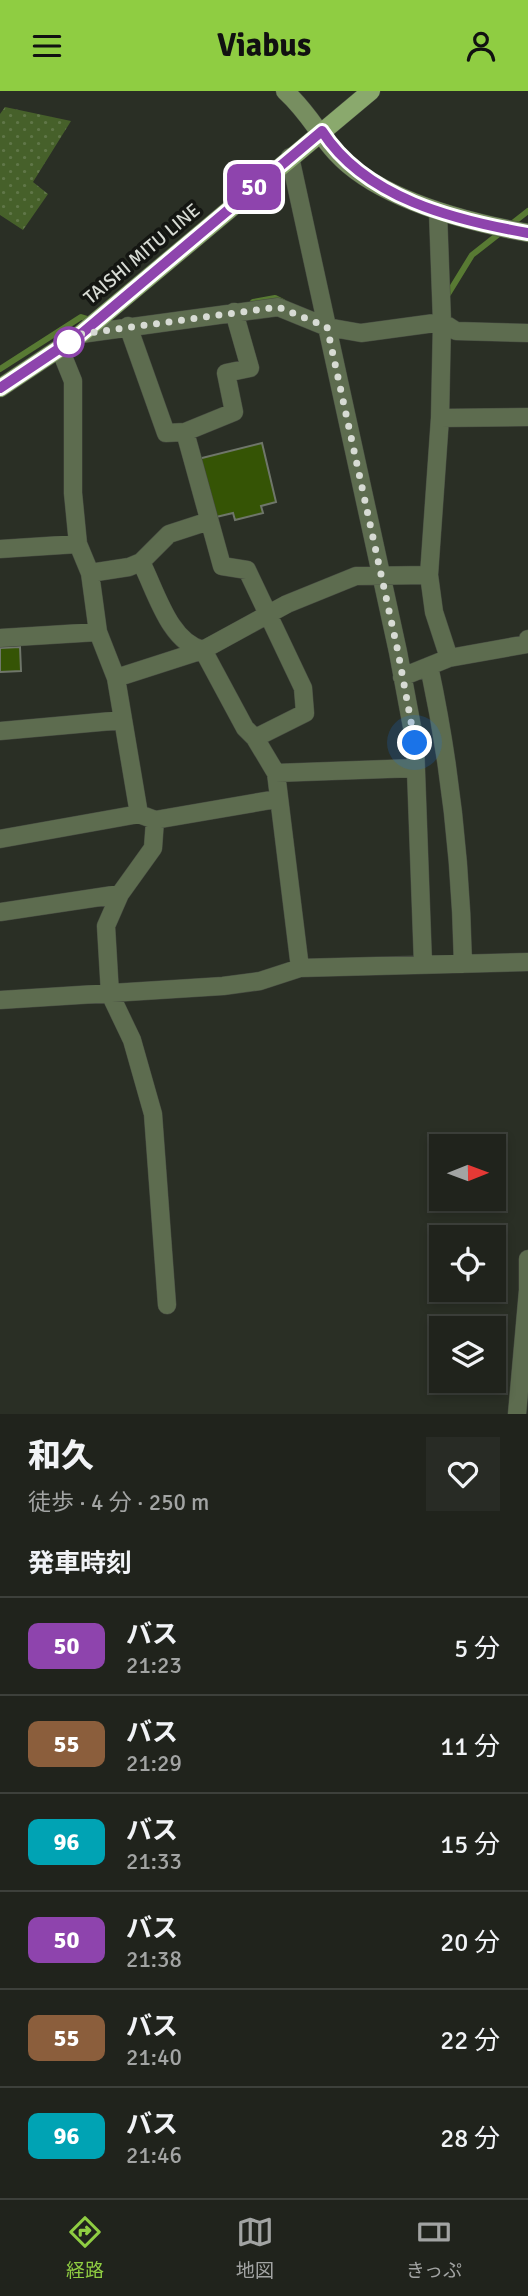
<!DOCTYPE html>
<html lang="ja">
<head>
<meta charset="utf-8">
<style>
	:root { --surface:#20231c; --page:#282b25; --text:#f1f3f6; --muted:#a2a4a3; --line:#3d403b; --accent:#8fcd42 }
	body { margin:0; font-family:Signika,"Noto Sans JP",sans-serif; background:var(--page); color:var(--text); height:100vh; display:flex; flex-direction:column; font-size:26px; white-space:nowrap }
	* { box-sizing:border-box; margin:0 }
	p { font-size:23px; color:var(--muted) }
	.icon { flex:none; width:38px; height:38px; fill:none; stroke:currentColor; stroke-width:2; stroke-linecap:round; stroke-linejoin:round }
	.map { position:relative; height:1323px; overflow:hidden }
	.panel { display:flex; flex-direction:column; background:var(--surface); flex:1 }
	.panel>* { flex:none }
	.badge { padding:0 14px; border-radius:10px; font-size:24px; line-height:46px }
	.needle { width:46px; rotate:89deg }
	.buttons { position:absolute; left:429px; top:1043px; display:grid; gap:14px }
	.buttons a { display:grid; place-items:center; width:77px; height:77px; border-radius:0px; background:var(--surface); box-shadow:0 4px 10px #0003,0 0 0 2px var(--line); font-size:35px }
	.you { position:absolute; width:35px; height:35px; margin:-18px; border:5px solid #fff; border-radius:50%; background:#1a73e8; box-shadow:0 0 0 10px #1a73e833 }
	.map>.badge { position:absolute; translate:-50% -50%; box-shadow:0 0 0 4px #fff }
	h2 { padding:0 28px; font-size:26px; line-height:63px }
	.round { display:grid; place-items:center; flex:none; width:74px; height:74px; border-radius:0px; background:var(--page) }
	.overview { display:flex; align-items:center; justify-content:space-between; height:119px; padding:0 28px }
	h1 { font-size:33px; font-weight:800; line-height:52px }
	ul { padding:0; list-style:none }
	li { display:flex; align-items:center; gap:21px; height:98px; padding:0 28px; border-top:2px solid var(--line) }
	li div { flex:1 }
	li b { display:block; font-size:26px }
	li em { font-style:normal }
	li .badge { min-width:77px; font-weight:700; text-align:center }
	header { display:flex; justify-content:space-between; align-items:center; height:91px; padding:0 28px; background:var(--accent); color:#111; font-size:32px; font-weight:800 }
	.tabs { display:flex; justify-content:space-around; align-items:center; height:98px; border-top:2px solid var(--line); background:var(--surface); font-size:19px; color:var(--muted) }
	.tabs a { display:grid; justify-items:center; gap:4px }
	.tabs .active { color:var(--accent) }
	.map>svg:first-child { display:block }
	.grass { fill:url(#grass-dots) }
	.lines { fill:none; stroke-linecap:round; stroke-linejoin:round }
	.stream { stroke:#587a33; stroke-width:6 }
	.building { fill:#355405; stroke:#6f766a; stroke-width:2 }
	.minor-casing { stroke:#464b41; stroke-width:19 }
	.secondary-casing { stroke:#464b41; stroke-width:19 }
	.primary-casing { stroke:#464b41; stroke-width:19 }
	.minor { stroke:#5d6c4f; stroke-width:18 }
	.secondary { stroke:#778e60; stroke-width:18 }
	.primary { stroke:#8aa96d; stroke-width:18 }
	.line-casing { stroke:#fff; stroke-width:16 }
	.line { stroke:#8e44ad; stroke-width:10 }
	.walk { stroke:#d7dbd4; stroke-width:7; stroke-dasharray:0 12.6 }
	.stop-dot { fill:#fff; stroke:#8e44ad; stroke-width:3.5 }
	.labels { text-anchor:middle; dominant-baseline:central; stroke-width:7; stroke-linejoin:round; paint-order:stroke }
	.street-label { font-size:19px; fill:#d7dbd4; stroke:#141612 }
</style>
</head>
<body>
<header><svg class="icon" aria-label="menu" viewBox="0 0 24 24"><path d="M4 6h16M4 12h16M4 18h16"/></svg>Viabus<svg class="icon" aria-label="person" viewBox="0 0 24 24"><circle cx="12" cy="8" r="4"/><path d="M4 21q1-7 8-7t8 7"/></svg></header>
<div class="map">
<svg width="528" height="1323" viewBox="0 0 528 1323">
	<defs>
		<pattern id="grass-dots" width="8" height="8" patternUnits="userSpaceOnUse" patternTransform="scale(1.75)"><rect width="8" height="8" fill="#46602a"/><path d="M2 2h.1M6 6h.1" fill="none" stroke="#607648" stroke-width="1.8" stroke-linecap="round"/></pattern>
	</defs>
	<rect width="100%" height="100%" fill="#2a2f25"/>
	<path class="grass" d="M5 16 71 30 33 91 48 103 23 139 0 124V23Z"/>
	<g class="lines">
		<path class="stream" d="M445 208 472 164 528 120
			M253 211 275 207 283 211
			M0 278 81 226 91 229"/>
	</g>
	<path class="building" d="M262 352 276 411 261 415 263 422 235 429 233 422 212 427 198 368Z
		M20 556 21 580 0 581V557Z"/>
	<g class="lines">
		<g class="minor-casing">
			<path id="minor" d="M290 66 398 561 415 652 423 873
				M438 121 442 231 440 327 429 484 434 521 449 567
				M128 235 166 342 185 341 222 475 247 479 303 597 305 622 255 647
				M81 243 278 216 327 236 361 242 442 231 456 240 528 242
				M60 258 73 290V402L78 453 90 482 98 541 116 587 139 723 155 729 153 757 120 803 106 835 110 903 132 949 153 1023 167 1214
				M440 327 528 326
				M185 341 234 321 226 282 250 277 234 221
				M0 458 78 453
				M141 471C156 500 169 551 203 559L245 637 255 647 276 682 300 877
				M90 482 129 476 141 471 169 443 209 430
				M0 547 98 541
				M429 575C450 673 461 773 463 873
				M402 586 449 567 527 553 528 548
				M116 587 203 559 287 513 356 485 429 484
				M0 640 123 629
				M276 682 415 677
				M155 729 277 708
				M0 748 139 723
				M0 821 120 803
				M0 909 223 895 260 890 300 877 528 871
				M528 1168V1198
				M517 1323 528 1199"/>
		</g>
		<g class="secondary-casing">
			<path id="secondary" d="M285 0C309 22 317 41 336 62 379 109 468 131 528 142"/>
		</g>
		<g class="primary-casing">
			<path id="primary" d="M0 297 81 243 371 0"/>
		</g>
		<use href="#minor" class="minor"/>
		<use href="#secondary" class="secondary"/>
		<use href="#primary" class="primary"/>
	</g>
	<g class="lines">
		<g class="line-casing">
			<path id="line" d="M0 297 81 243 322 40C365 107 454 129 528 142"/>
		</g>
		<use href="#line" class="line"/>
		<path class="walk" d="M69 251 60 258 81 243 278 216 327 236 398 561 415 652"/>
	</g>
	<circle class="stop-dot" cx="69" cy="251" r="14"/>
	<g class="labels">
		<g class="street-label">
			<text transform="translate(142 163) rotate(-40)">TAISHI MITU LINE</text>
		</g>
	</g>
</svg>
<div class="buttons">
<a><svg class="needle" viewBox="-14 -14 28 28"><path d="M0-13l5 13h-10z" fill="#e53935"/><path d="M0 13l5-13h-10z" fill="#a2a4a3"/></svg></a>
<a><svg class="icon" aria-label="locate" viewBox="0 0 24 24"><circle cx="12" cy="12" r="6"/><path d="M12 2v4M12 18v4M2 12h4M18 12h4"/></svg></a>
<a><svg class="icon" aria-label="layers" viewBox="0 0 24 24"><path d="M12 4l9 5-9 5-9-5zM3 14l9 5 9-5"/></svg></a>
</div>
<div class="you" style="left:415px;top:652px"></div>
<b class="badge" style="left:254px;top:96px;background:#8e44ad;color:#fff">50</b>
</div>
<section class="panel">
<div class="overview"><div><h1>和久</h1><p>徒歩 · 4 分 · 250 m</p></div><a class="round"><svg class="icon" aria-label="heart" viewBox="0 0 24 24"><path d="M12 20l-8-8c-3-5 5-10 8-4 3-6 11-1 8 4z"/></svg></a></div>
<h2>発車時刻</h2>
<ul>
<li><span class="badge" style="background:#8e44ad;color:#fff">50</span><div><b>バス</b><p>21:23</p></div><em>5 分</em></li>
<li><span class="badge" style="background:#8b5e3c;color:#fff">55</span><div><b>バス</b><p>21:29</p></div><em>11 分</em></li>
<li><span class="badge" style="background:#00a3b4;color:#fff">96</span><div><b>バス</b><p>21:33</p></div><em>15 分</em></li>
<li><span class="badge" style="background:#8e44ad;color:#fff">50</span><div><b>バス</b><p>21:38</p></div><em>20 分</em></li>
<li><span class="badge" style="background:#8b5e3c;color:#fff">55</span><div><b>バス</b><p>21:40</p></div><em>22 分</em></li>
<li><span class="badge" style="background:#00a3b4;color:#fff">96</span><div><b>バス</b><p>21:46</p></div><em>28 分</em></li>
</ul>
</section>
<nav class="tabs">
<a class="active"><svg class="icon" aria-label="directions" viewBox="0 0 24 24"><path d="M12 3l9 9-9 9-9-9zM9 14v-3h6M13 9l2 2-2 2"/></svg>経路</a>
<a><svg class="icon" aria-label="map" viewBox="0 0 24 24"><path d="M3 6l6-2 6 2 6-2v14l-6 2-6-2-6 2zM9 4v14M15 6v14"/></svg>地図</a>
<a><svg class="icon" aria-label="tickets" viewBox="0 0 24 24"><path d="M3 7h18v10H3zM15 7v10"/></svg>きっぷ</a>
</nav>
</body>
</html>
